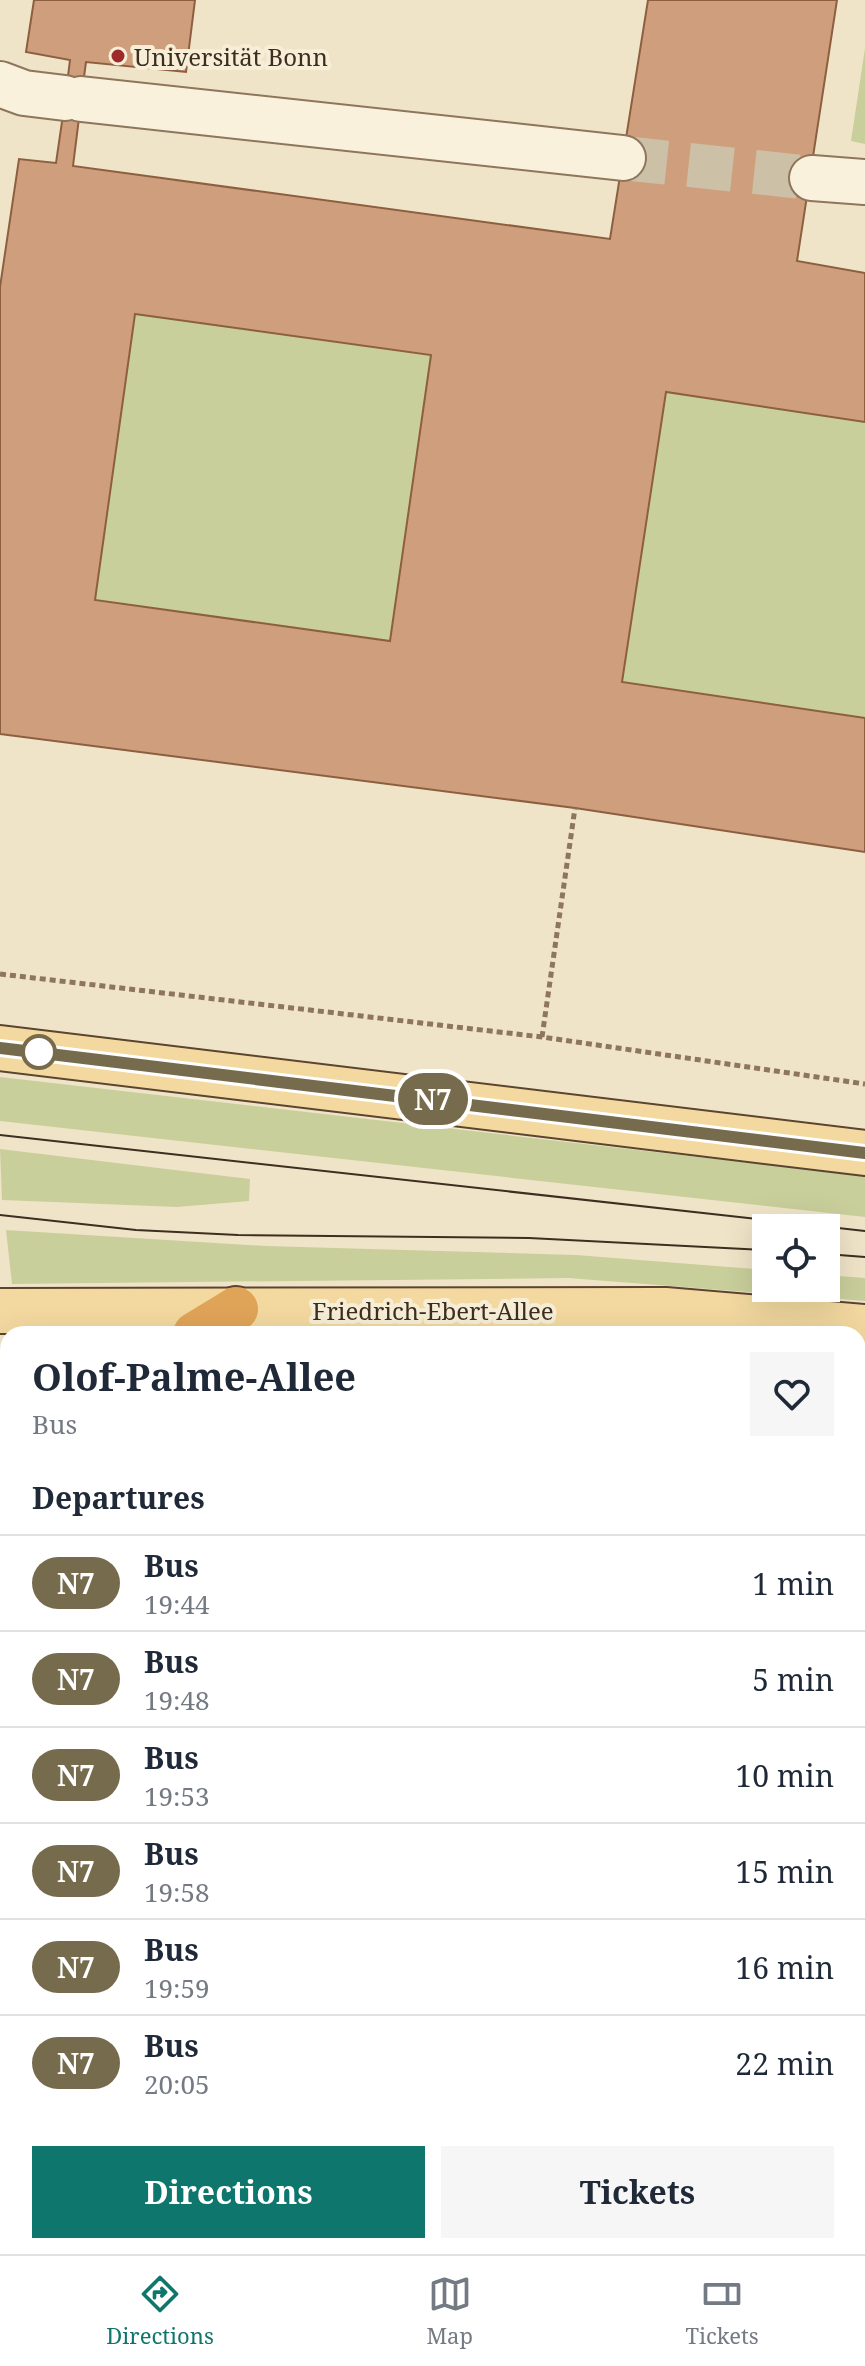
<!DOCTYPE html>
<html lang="en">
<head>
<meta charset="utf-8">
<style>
	:root { --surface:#fff; --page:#f6f6f7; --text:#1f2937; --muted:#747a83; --line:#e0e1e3; --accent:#0f766e }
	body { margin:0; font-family:"Noto Serif",serif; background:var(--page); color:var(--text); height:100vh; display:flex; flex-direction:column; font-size:30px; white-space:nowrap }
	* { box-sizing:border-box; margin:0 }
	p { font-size:26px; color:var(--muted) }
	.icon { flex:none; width:44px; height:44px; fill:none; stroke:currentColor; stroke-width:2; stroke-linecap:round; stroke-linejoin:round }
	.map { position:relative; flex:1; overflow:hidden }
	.drawer { position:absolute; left:0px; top:1326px; width:866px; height:928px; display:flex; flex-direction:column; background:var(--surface); border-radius:24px 24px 0 0; box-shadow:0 8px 32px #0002 }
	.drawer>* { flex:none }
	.badge { padding:0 16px; border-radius:26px; font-size:28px; line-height:52px }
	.tools { position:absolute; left:752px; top:1214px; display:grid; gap:16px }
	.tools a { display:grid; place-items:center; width:88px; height:88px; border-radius:0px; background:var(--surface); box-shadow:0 8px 32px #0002; font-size:40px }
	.map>.badge { position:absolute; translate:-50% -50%; box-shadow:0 0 0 4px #fff }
	h2 { padding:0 32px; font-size:30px; line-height:72px }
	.round { display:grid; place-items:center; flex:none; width:84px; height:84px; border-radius:0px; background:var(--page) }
	.overview { display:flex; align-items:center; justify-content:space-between; height:136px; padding:0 32px }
	h1 { font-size:38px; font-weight:700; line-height:60px }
	.action { display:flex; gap:16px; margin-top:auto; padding:16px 32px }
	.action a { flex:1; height:92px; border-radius:0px; background:var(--accent); color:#fff; font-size:32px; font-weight:700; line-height:92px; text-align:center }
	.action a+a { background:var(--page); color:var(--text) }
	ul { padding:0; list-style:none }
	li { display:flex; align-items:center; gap:24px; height:96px; padding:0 32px; border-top:2px solid var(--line) }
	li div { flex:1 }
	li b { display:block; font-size:30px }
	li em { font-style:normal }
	li .badge { min-width:88px; font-weight:700; text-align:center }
	.tabs { display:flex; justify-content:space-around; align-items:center; height:112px; border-top:2px solid var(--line); background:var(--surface); font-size:22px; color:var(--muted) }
	.tabs a { display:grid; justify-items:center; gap:4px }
	.tabs .current { color:var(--accent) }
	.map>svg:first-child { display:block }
	.green { fill:#c9cf9b }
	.building { fill:#cf9f7d; stroke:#8d5f41; stroke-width:2; fill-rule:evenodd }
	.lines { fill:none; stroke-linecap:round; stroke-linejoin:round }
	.minor-tunnel { stroke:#ccc0a6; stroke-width:44; stroke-dasharray:44 22; stroke-linecap:butt }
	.minor-casing { stroke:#8d765c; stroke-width:48 }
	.major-casing { stroke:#5b4430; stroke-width:48 }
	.highway-casing { stroke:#5b4430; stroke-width:48 }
	.path { stroke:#8d765c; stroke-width:5; stroke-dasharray:6 4; stroke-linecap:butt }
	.minor { stroke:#faf1dc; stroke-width:44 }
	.major { stroke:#f3d9a0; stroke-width:44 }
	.highway { stroke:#e0a458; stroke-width:44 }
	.tram { stroke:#3d2e20; stroke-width:2 }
	.line-casing { stroke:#fff; stroke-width:18 }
	.line { stroke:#766b4c; stroke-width:12 }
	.poi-dot { fill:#9e2a2b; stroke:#f7eed8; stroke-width:3 }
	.stop-dot { fill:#fff; stroke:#766b4c; stroke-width:4 }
	.labels { text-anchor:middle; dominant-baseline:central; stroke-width:8; stroke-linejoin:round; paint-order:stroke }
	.poi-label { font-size:24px; fill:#3d2e20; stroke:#f7eed8; text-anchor:start }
	.street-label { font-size:24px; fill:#3d2e20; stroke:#f7eed8 }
</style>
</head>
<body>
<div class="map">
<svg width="865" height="2254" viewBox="0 0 865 2254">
	<rect width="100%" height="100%" fill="#f0e4c8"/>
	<path class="green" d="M865 48V144L851 141Z
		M135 314 431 355 390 641 95 600Z
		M666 392 865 422V718L622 682Z
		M0 1077 865 1176V1217L0 1121Z
		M0 1149 250 1179 249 1201 177 1207 2 1200Z
		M6 1230 266 1246 576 1255 766 1270V1288H826V1275L865 1278V1301L568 1278 12 1284Z
		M0 1392 8 1393V1439L0 1447Z
		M858 1462 865 1463V2254H0V1546L8 1536V2246H858Z"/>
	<path class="building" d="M34 0H195L186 72 86 62 81 99 64 108 70 60 26 52Z
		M648 0H837L797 261 865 273V422L666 392 622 682 865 718V852L575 808 0 734V287L19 159 56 163 64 108 80 110 73 166 610 239ZM135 314 431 355 390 641 95 600Z"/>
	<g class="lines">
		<path class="minor-tunnel" d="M623 158 812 178"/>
		<g class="minor-casing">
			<path id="minor" d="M0 84 24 93 65 98
				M81 99 623 158
				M812 178 865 182"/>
		</g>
		<g class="major-casing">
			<path id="major" d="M0 1048 865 1153
				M0 1311 665 1310 865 1327"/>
		</g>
		<g class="highway-casing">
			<path id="highway" d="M195 1334 236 1309
				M0 1492 8 1483"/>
		</g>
		<path class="path" d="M0 974 542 1037 865 1084
			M542 1037 575 808
			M858 1422 865 1423
			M189 2254 192 2246"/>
		<use href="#minor" class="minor"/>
		<use href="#major" class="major"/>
		<use href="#highway" class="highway"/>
		<path class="tram" d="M0 1135 865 1231
			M0 1215 136 1230 238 1235 529 1238 766 1250
			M826 1254 865 1257"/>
	</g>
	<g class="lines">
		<g class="line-casing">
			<path id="line" d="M0 1048 865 1153"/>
		</g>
		<use href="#line" class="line"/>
	</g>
	<circle class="poi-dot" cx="118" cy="56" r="8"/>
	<circle class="stop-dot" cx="39" cy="1052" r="16"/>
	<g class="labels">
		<g class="poi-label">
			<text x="134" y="56">Universität Bonn</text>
		</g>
		<g class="street-label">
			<text x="433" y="1310">Friedrich-Ebert-Allee</text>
		</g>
	</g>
</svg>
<div class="tools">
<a><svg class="icon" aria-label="locate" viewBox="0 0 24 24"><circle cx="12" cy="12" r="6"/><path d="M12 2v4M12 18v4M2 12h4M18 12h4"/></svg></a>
</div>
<b class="badge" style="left:433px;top:1099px;background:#766b4c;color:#fff">N7</b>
<section class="drawer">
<div class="overview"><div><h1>Olof-Palme-Allee</h1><p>Bus</p></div><a class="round"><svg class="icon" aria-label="heart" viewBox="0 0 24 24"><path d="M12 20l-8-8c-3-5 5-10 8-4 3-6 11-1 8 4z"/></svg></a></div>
<h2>Departures</h2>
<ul>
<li><span class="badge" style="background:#766b4c;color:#fff">N7</span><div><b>Bus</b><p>19:44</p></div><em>1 min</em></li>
<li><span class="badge" style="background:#766b4c;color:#fff">N7</span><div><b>Bus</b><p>19:48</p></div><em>5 min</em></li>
<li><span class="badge" style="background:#766b4c;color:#fff">N7</span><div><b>Bus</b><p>19:53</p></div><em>10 min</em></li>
<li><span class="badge" style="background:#766b4c;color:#fff">N7</span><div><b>Bus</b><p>19:58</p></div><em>15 min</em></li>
<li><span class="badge" style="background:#766b4c;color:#fff">N7</span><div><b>Bus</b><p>19:59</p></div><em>16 min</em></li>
<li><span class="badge" style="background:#766b4c;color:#fff">N7</span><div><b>Bus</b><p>20:05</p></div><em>22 min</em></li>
</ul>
<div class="action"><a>Directions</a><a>Tickets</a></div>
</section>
</div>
<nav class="tabs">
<a class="current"><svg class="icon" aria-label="directions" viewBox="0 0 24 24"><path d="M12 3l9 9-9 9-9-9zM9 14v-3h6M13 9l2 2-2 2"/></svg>Directions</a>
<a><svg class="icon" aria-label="map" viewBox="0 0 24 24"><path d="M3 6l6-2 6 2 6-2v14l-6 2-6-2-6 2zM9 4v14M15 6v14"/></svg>Map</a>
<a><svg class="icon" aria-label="tickets" viewBox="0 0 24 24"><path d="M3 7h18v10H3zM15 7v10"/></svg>Tickets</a>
</nav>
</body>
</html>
